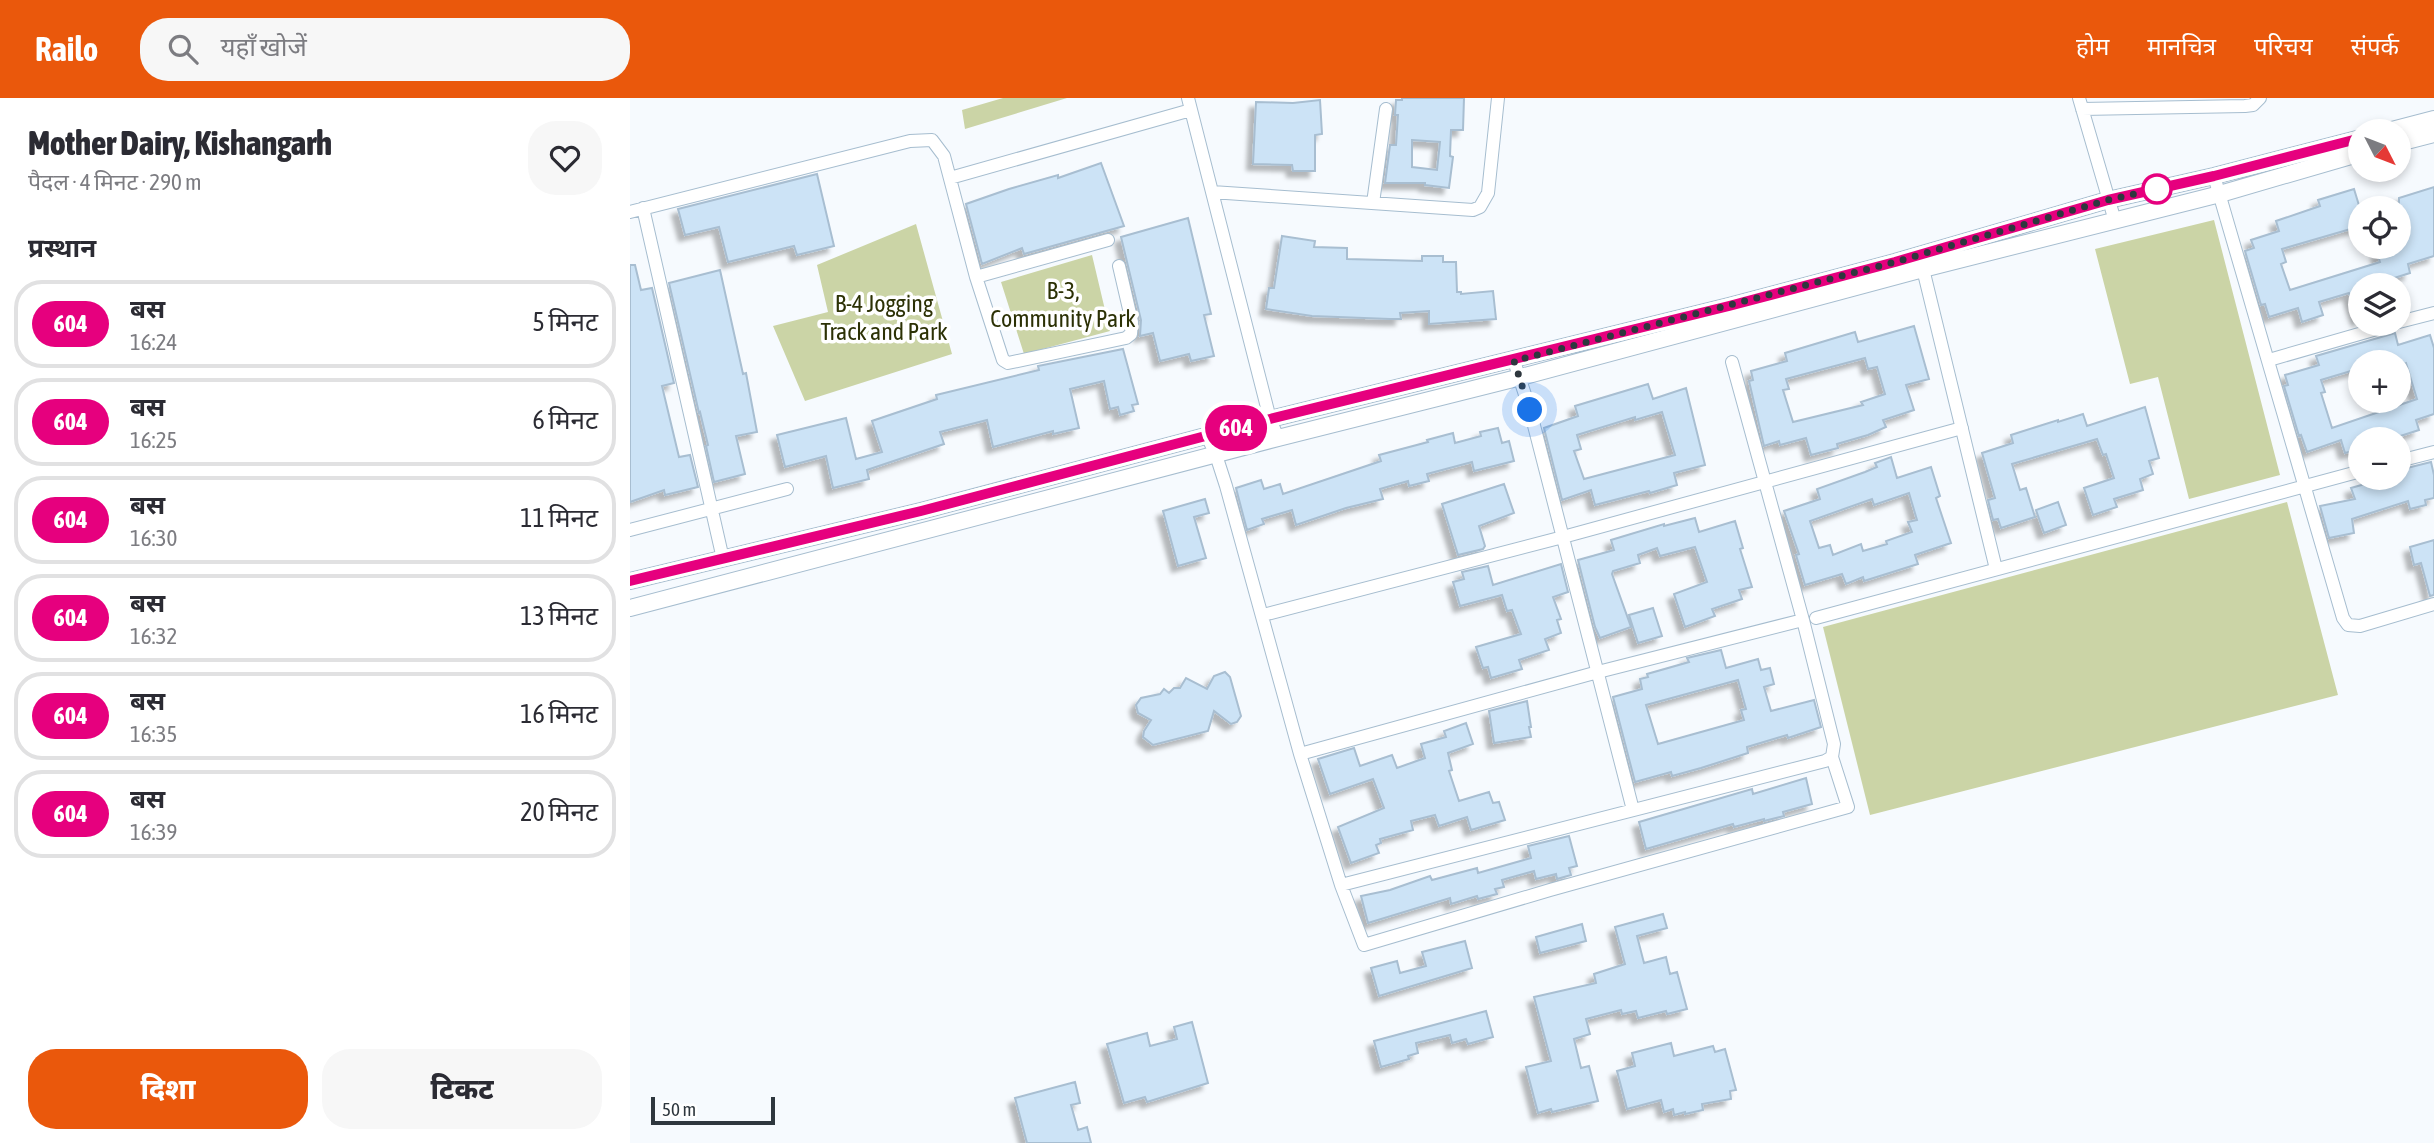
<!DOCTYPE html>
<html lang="hi">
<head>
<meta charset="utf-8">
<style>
	:root { --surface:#fff; --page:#f7f7f7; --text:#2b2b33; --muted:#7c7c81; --line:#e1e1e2; --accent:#ea580c }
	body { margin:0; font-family:"Asap Condensed","Noto Sans Devanagari",sans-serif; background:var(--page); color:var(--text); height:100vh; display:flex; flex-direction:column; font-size:26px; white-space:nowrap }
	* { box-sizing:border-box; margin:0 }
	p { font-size:23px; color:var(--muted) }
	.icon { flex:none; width:38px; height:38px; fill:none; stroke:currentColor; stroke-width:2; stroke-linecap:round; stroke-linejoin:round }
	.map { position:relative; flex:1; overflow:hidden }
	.panel { display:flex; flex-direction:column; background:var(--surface); width:630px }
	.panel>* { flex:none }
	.badge { padding:0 14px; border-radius:23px; font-size:24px; line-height:46px }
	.needle { width:46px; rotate:132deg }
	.buttons { position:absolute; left:1718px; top:21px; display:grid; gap:14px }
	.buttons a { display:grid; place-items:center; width:63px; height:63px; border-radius:50%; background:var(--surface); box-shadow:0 4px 10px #0003; font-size:35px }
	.scale { position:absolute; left:21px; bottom:18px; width:124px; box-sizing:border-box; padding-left:7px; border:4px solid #2e373e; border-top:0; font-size:19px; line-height:24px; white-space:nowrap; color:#2e373e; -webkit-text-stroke:5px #fff; paint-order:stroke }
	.you { position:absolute; width:35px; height:35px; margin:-18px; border:5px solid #fff; border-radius:50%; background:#1a73e8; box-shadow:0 0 0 10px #1a73e833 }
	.map>.badge { position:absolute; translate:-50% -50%; box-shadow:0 0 0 4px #fff }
	h2 { padding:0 28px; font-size:26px; line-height:63px }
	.round { display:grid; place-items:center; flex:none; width:74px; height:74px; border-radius:28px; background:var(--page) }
	.overview { display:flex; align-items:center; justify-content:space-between; height:119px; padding:0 28px }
	h1 { font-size:33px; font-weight:800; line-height:52px }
	.button { display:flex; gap:14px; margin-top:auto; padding:14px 28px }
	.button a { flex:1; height:80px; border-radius:28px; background:var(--accent); color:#fff; font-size:28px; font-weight:800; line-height:80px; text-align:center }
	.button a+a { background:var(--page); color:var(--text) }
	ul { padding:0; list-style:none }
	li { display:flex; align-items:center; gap:21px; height:88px; margin:0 14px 10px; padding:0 14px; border:4px solid var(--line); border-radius:28px }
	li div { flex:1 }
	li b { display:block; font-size:26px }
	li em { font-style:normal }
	li .badge { min-width:77px; font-weight:700; text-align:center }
	header { display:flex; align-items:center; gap:42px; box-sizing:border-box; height:98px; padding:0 35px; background:var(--accent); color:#fff }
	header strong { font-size:33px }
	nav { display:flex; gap:38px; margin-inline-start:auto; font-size:24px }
	.search { width:490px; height:63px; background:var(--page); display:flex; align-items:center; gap:18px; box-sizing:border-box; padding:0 24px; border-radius:28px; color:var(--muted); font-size:26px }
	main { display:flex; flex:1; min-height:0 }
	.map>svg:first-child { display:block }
	.green { fill:#cbd4a6 }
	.building { fill:#cce3f6; stroke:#a8bed1; stroke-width:2; fill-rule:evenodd; filter:url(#shadow) }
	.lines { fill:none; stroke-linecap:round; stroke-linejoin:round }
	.minor-casing { stroke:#a6bdcf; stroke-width:14 }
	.tertiary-casing { stroke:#a6bdcf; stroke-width:18 }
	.minor { stroke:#fff; stroke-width:12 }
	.tertiary { stroke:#fff; stroke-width:16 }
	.line-casing { stroke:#fff; stroke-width:16 }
	.line { stroke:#e6007e; stroke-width:10 }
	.walk { stroke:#2e373e; stroke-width:7; stroke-dasharray:0 12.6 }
	.stop-dot { fill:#fff; stroke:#e6007e; stroke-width:3.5 }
	.labels { text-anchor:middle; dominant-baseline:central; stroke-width:7; stroke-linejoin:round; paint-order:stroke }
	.park-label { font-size:24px; fill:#2c3105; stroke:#fff }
</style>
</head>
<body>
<header>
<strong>Railo</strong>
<div class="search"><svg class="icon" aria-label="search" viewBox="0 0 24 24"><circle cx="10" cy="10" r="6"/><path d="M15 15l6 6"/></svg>यहाँ खोजें</div>
<nav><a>होम</a><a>मानचित्र</a><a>परिचय</a><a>संपर्क</a></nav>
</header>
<main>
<section class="panel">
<div class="overview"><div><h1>Mother Dairy, Kishangarh</h1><p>पैदल · 4 मिनट · 290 m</p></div><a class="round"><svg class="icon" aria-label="heart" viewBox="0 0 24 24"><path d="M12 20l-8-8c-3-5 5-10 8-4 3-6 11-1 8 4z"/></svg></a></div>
<h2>प्रस्थान</h2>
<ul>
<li><span class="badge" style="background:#e6007e;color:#fff">604</span><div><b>बस</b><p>16:24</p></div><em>5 मिनट</em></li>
<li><span class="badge" style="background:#e6007e;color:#fff">604</span><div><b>बस</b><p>16:25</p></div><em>6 मिनट</em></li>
<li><span class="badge" style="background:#e6007e;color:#fff">604</span><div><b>बस</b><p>16:30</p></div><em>11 मिनट</em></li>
<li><span class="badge" style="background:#e6007e;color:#fff">604</span><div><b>बस</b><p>16:32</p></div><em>13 मिनट</em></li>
<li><span class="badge" style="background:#e6007e;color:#fff">604</span><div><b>बस</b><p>16:35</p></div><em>16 मिनट</em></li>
<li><span class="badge" style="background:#e6007e;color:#fff">604</span><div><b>बस</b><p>16:39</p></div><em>20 मिनट</em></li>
</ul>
<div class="button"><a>दिशा</a><a>टिकट</a></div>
</section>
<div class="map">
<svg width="1804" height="1045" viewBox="0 0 1804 1045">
	<defs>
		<filter id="shadow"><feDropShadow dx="-6" dy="6" stdDeviation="2" flood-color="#0004"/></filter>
	</defs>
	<rect width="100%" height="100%" fill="#f6fafe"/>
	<path class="green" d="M373 0H437L335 31 332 12Z
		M1584 122 1650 377 1559 401 1528 279 1500 286 1465 151Z
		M286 126 322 256 175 303 143 228 198 214 187 167Z
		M462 157 480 233 394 256 371 184Z
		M1657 404 1708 597 1240 717 1193 529Z"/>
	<path class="building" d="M772 0H834L833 32H821L820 58 823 59 819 90 795 87V85H755L760 47H766L768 17H765L766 2H772ZM782 42 810 44 807 72 782 69Z
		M690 2 692 36 685 37V73H663L662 67 623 66 626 4 663 5Z
		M471 65 494 128 394 156 392 150 352 166 336 106 379 91 428 77V80Z
		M187 76 204 148 167 157 164 148 98 164 89 129 55 137 48 111Z
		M1804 89V158L1778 166 1780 175 1742 187H1731V220L1728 221 1719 195 1689 204 1693 217 1672 224 1668 210 1639 219 1635 206 1631 207 1615 153 1624 150 1621 142 1649 133 1646 123 1690 108 1688 102 1724 91 1731 114V128L1652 151 1656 164 1651 166 1660 192 1750 164 1747 155 1769 149V100Z
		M558 120 581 216 574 217 584 258 561 263 559 256 530 263 523 235 510 238 511 222 491 139Z
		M652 138 685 143 684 149 717 150V161L792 163V158H813V164H826L827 194H831V196L863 193 866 221 799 226V213L770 215 771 221H760L682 218 636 211 639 190H644Z
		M0 167H5L11 192 22 190 44 285 32 288 49 359 60 357 68 389 35 397 34 392 0 404Z
		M90 172 113 276 116 275 127 334 106 338 115 376 84 384 76 348 78 347 70 314 69 315 39 185Z
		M1284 228 1299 281 1276 287 1284 312 1253 322 1256 329 1238 337 1207 346 1208 350 1181 357 1176 340 1150 347 1149 343 1134 348 1119 283 1123 282 1121 273 1157 263 1155 255 1225 234 1228 244ZM1235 260 1238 271 1247 269 1255 296 1231 304 1233 307 1163 324 1153 292 1159 291 1156 281Z
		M1765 235 1768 247 1800 237 1804 250V316L1786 322 1789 332 1761 341H1731V351L1715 355 1711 342 1677 354 1671 337 1669 338 1654 288 1658 287 1655 277 1689 267 1686 258ZM1731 264H1769V268L1776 265 1787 301 1702 330 1691 295 1695 294 1691 282 1731 270Z
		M493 251 508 306 502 307 504 313 490 317 488 309 480 311 474 283 440 291 449 330 423 336V333L363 349 357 322 310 334 314 346 237 372 239 381 203 390 196 358 155 369 147 337 216 320 226 361 252 354 242 323 307 301 306 297 409 272 408 268Z
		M1018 286 1023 301 1056 290 1075 367 1044 375 1047 387 1020 395 1019 393 965 407 961 392 932 402 914 330 948 318 945 308ZM1032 314 1045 357 954 381 944 353 951 351 947 337 1005 319V322Z
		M1515 309 1529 360 1519 363 1523 376 1510 381 1513 392 1484 401 1487 409 1463 417 1454 390 1484 380 1476 356 1473 357 1467 341 1382 366 1390 392 1396 390 1405 419 1371 430 1368 421 1363 422 1358 402 1365 400 1352 355 1383 345 1381 337 1428 322V324L1453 316 1457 328Z
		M868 330 872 345 879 343 884 363 844 373 842 364 797 376 799 383 779 388 778 383 750 391 753 401 716 410 666 427 662 412 632 421 634 426 617 432 606 390 631 382 634 391 650 386 653 396 751 363 749 357 798 344 797 342 823 335 825 345 851 338 850 334Z
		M1261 359 1267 380 1301 369 1310 398 1306 400 1321 445 1285 457 1288 466 1234 483 1233 479 1216 486 1212 476 1175 487 1166 457 1169 456 1154 413 1190 401 1187 391 1235 374 1247 369 1245 365ZM1279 395 1287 422 1278 424 1282 434 1256 443 1257 446 1233 453 1231 446 1203 457 1200 447 1189 450 1180 423 1242 401 1244 407Z
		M1801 364 1804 377V400L1795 402 1796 407 1780 411 1778 403 1722 421 1724 435 1699 440 1690 408 1725 401 1721 390 1756 380H1769V372Z
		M874 386 884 415 849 428 855 448 853 451 828 457 812 406Z
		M575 401 579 415 564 419 576 460 548 468 533 413Z
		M1428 404 1436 427 1414 435 1406 412Z
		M1065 420 1069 434 1105 423 1113 450 1110 451 1122 489 1109 492 1112 501 1082 511 1085 518 1055 529 1044 496 1077 484 1065 449 1030 458 1027 450 1008 457 1010 465 983 473 982 476 1001 529 970 540 965 529 948 462 984 452 981 442 1034 426V428Z
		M1804 442V497L1800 498 1791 465 1784 467 1780 449Z
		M931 466 938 494 923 499 931 521 927 522 931 535 915 541 919 552 889 562 892 571 861 580 858 569 853 570 846 549 891 536 882 512 877 513 872 497 830 508 823 484 834 481 832 474 858 468 863 487Z
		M1023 510 1032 538 1008 545 999 517Z
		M1091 552 1096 570 1128 561 1131 572 1140 570 1144 586 1134 589 1141 613 1184 602 1191 629 1158 640 1157 637 1117 649 1118 655 1071 670 1042 678 1041 674 1005 684 983 599 1012 591 1010 581 1018 579 1017 576 1059 564 1057 560ZM1108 582 1116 611 1111 612 1114 622 1028 646 1016 607Z
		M595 574 600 579 611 618 607 624 601 626 584 613 578 633 523 647 513 639 514 633 521 622 508 615 506 607 511 600 530 596 534 591 539 595 544 590H550L556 580 577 591 584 578Z
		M897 603 901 629H899L901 639 864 645 859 613Z
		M836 625 843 646 818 655 822 672 819 673 829 703 859 694 863 705 869 704 875 722 841 732 837 719 809 728 805 717 781 723 783 732 750 741 751 745 746 747 749 755 721 765 708 729 754 710 743 681 700 696 688 661 724 650 730 668 762 657 767 670 795 660 791 646 816 639 814 633Z
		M1176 680 1182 706 1153 714 1154 718 1134 723V721L1104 729 1103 726 1016 751 1009 724 1122 691 1123 696Z
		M939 738 947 768 939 770 941 777 927 781 926 776 906 781 904 773 872 782 874 789 865 791 867 796 848 801 847 798 821 806 820 800 738 825 731 798 760 792 800 778 802 782 847 770 848 775 901 760 898 748Z
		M1033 816 1037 830 1007 838 1014 865 1036 859 1040 876 1047 874 1057 911 1037 916 1036 913 1008 920 1006 913 992 916 991 912 956 921 960 936 944 941 951 970 959 968 968 1003 922 1014 921 1011 908 1015 896 969 921 963 904 899 966 885 964 876 995 866 985 829Z
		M952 826 956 843 910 855 906 839Z
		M835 843 842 870 749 898 741 870 767 863 770 875 796 868 792 854Z
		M856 913 863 939 838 946 836 941 822 945 820 937 786 945 788 955 778 958 779 961 751 969 744 943Z
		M562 924 578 985 517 1004 515 999 494 1005 477 946 517 935 520 948 547 941 544 929Z
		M1041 945 1044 958 1083 948 1085 954 1095 951 1106 992 1100 993 1101 1001 1072 1006 1073 1012 1055 1016V1014L1044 1017 1043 1011 1034 1014 1031 1002 997 1011 987 973 1005 968 1002 955Z
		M445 984 450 1005 441 1007 448 1032 457 1029 461 1045H397L385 1000Z"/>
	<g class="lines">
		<g class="minor-casing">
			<path id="minor" d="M558 0 640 321 648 340
				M1449 0 1485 123
				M1452 11 1615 8 1623 7 1630 0
				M1584 78 1713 520 1718 527 1730 528 1804 506
				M320 80 561 12
				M582 94 843 112 850 109 858 95 868 0
				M743 105 756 11
				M13 110 93 461
				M0 114 280 43 302 42 314 58 346 179 371 256 373 262 378 265 496 240 501 236 502 224 489 168
				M1293 171 1366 471
				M346 179 478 142
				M1769 224 1804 215
				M1639 262 1764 226
				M884 263 900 312 1003 712
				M577 338 586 357 596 388 670 656 711 787 734 847 920 792 1218 709 1202 659 1204 646 1173 522 1102 264
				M1769 363 1804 354
				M0 432 157 391
				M633 517 933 439 1332 330
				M1186 520 1731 373
				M670 656 968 574 1173 522
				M711 787 1195 663 1202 659"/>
		</g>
		<g class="tertiary-casing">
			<path id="tertiary" d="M1758 33 1804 21
				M1769 45 1804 36
				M0 483 291 413 640 321 1099 208 1265 164 1478 102 1584 78 1731 40
				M0 510 648 340 891 279 1293 171 1590 96 1731 55"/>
		</g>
		<use href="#minor" class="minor"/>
		<use href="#tertiary" class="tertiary"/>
	</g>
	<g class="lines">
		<g class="line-casing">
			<path id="line" d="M0 483 291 413 640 321 1099 208 1265 164 1478 102 1584 78 1731 40"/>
		</g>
		<use href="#line" class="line"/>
		<path class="walk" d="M900 312 884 263 1265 164 1478 102 1531 90 1527 91"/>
	</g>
	<circle class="stop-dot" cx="1527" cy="91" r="14"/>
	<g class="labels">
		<g class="park-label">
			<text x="433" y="192">B-3,<tspan x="433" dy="28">Community Park</tspan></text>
			<text x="254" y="205">B-4 Jogging<tspan x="254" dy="28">Track and Park</tspan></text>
		</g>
	</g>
</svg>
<div class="buttons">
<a><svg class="needle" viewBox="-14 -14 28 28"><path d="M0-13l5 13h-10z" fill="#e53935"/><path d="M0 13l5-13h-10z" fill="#7c7c81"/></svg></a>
<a><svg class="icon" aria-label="locate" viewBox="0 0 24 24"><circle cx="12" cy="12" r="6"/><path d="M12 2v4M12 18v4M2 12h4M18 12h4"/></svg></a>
<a><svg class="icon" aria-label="layers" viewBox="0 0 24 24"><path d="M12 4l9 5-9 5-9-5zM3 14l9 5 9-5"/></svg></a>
<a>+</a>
<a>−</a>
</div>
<div class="scale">50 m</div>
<div class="you" style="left:900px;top:312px"></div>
<b class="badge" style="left:606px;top:330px;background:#e6007e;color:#fff">604</b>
</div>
</main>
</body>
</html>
